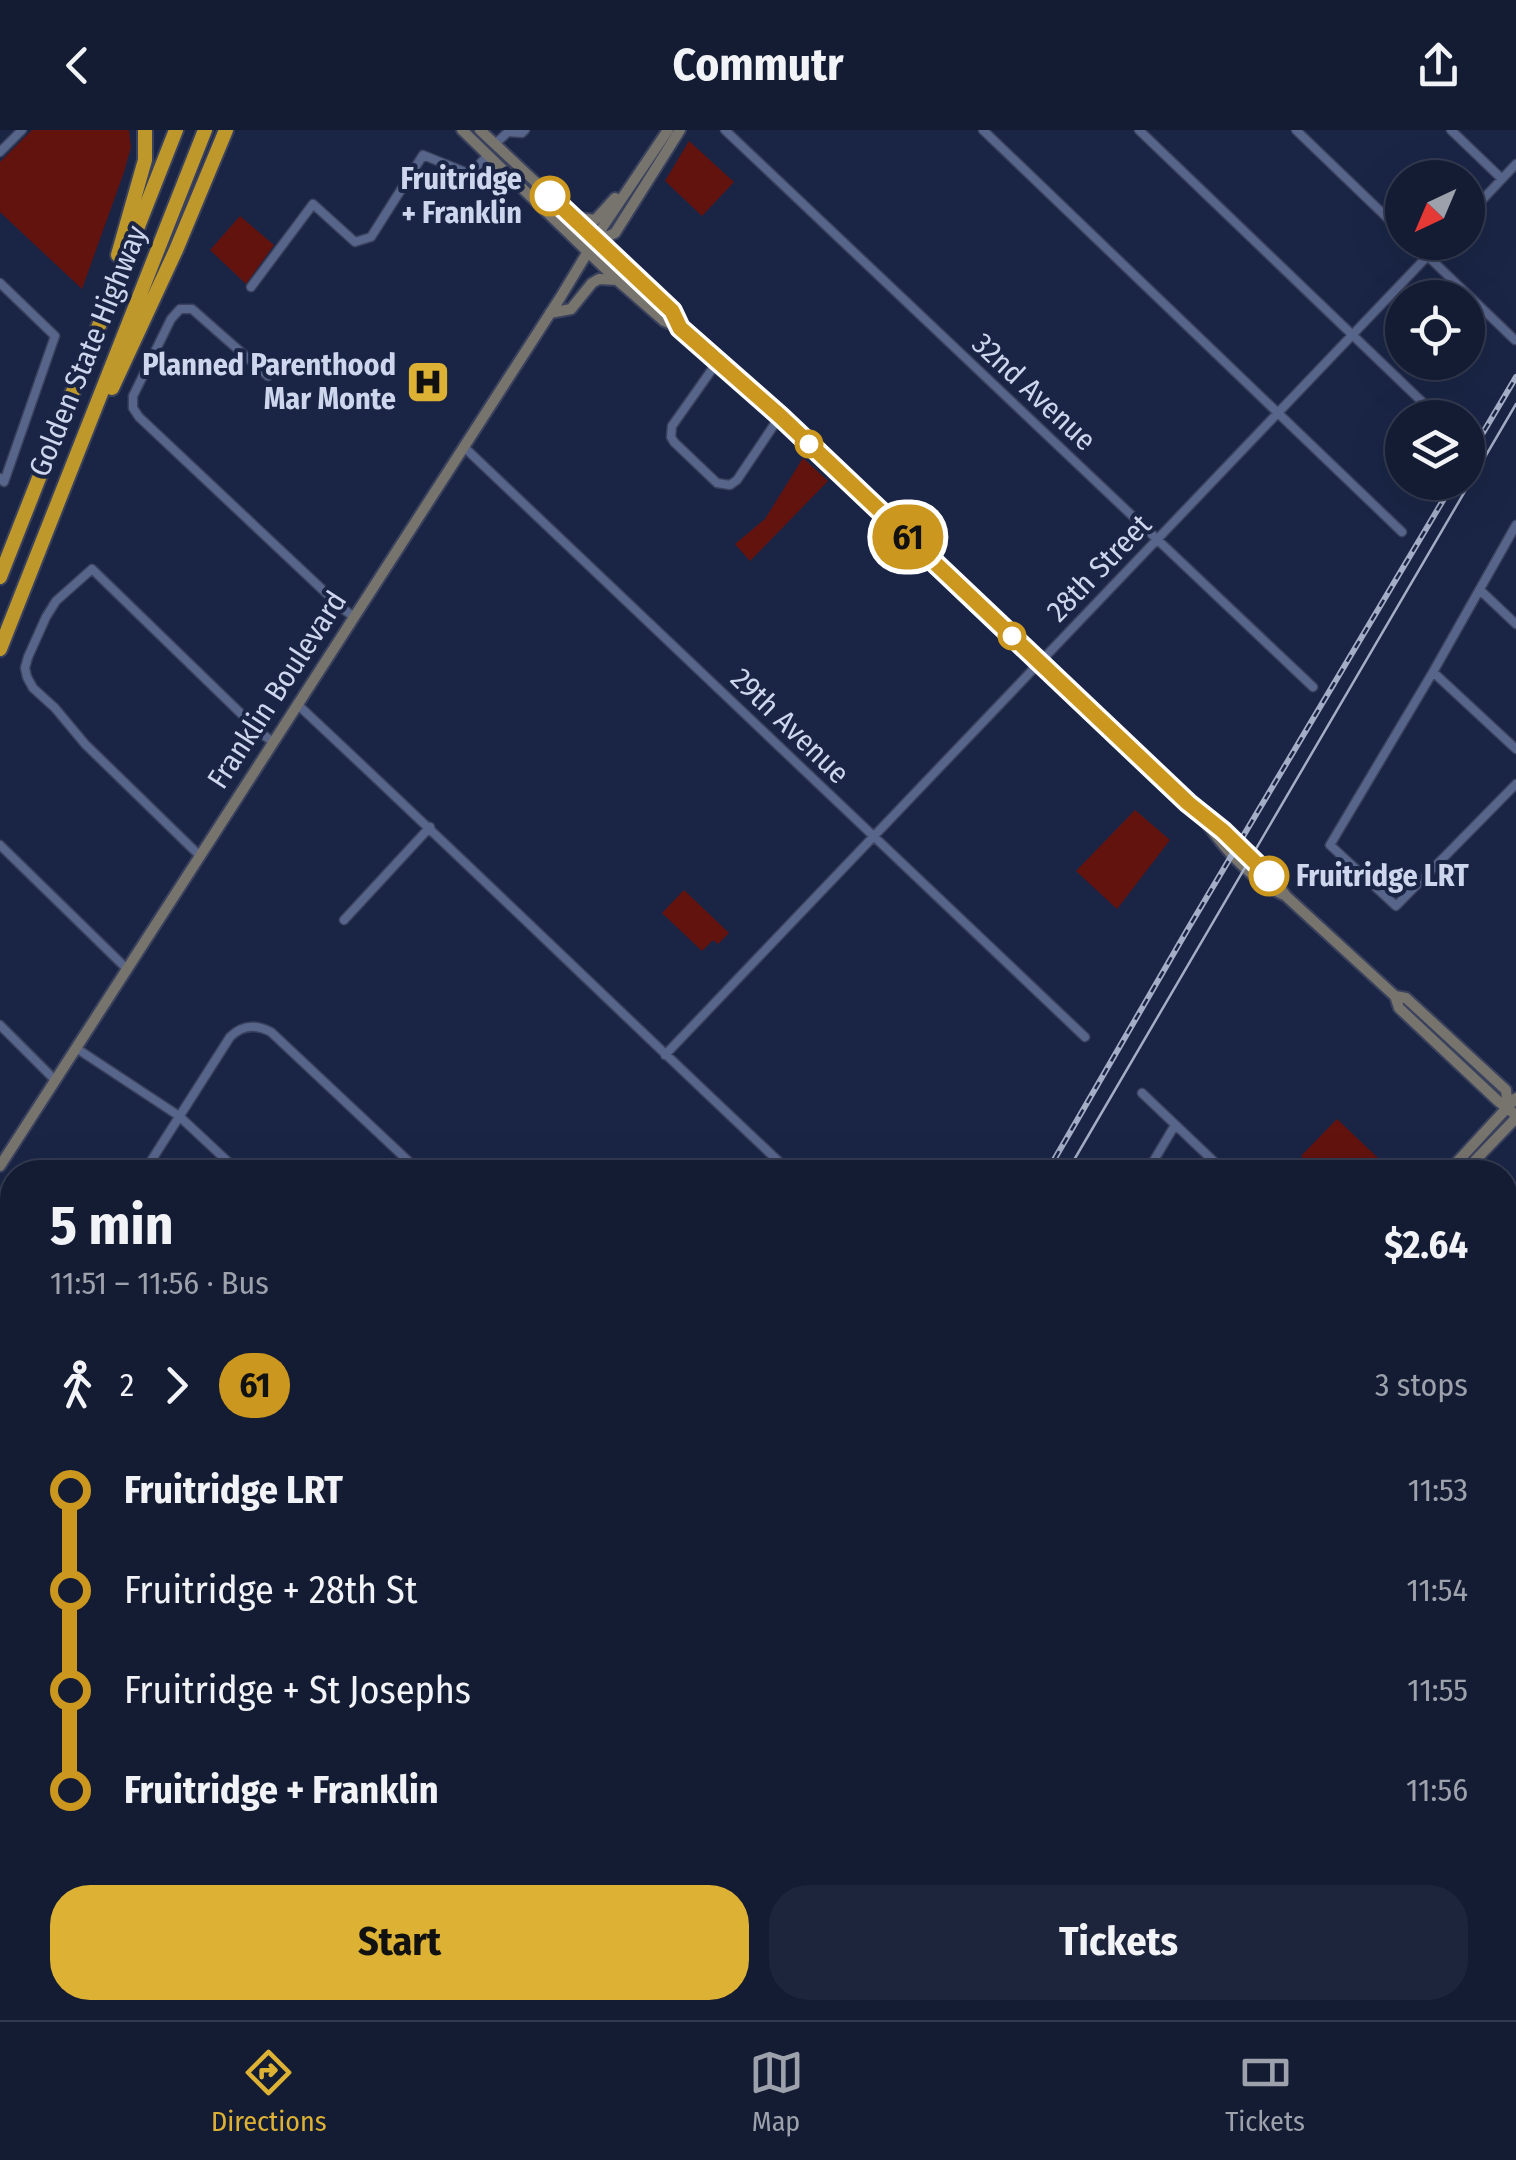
<!DOCTYPE html>
<html lang="en">
<head>
<meta charset="utf-8">
<style>
	:root { --surface:#141c34; --page:#1d253c; --text:#f1f3f6; --muted:#9da1ac; --line:#333a4f; --accent:#ddb133 }
	body { margin:0; font-family:"Fira Sans Condensed",sans-serif; background:var(--page); color:var(--text); height:100vh; display:flex; flex-direction:column; font-size:38px; white-space:nowrap }
	* { box-sizing:border-box; margin:0 }
	p { font-size:32px; color:var(--muted) }
	.icon { flex:none; width:55px; height:55px; fill:none; stroke:currentColor; stroke-width:2; stroke-linecap:round; stroke-linejoin:round }
	.map { position:relative; flex:1; overflow:hidden }
	.sheet { position:absolute; left:0px; top:1030px; width:1518px; height:860px; display:flex; flex-direction:column; background:var(--surface); border-radius:40px 40px 0 0; box-shadow:0 10px 40px #0002,0 0 0 2px var(--line) }
	.sheet>* { flex:none }
	.badge { padding:0 20px; border-radius:32px; font-size:35px; line-height:65px }
	.needle { width:65px; rotate:224deg }
	.buttons { position:absolute; left:1385px; top:30px; display:grid; gap:20px }
	.buttons a { display:grid; place-items:center; width:100px; height:100px; border-radius:50%; background:var(--surface); box-shadow:0 10px 40px #0002,0 0 0 2px var(--line); font-size:50px }
	.map>.badge { position:absolute; translate:-50% -50%; box-shadow:0 0 0 5px #fff }
	.legs { display:flex; align-items:center; gap:15px; height:110px; padding:0 50px; font-size:32px }
	.legs p { margin-inline-start:auto }
	.headline { display:flex; align-items:center; justify-content:space-between; height:170px; padding:0 50px }
	h1 { font-size:55px; font-weight:700; line-height:75px }
	.action { display:flex; gap:20px; margin-top:auto; padding:20px 50px }
	.action a { flex:1; height:115px; border-radius:40px; background:var(--accent); color:#111; font-size:40px; font-weight:700; line-height:115px; text-align:center }
	.action a+a { background:var(--page); color:var(--text) }
	ul { padding:0 50px; list-style:none }
	li { display:flex; align-items:center; gap:35px; height:100px; font-size:38px }
	li i { display:grid; place-items:center; width:15px; height:100%; margin:0 12px; background:currentColor }
	li i::after { content:''; width:25px; height:25px; margin:-12px; border:8px solid; border-radius:50%; background:var(--surface) }
	li p { margin-inline-start:auto }
	li:first-child i { background:linear-gradient(#0000 50%,currentColor 0) }
	li:last-child i { background:linear-gradient(currentColor 50%,#0000 0) }
	header { display:flex; justify-content:space-between; align-items:center; height:130px; padding:0 50px; background:var(--surface); font-size:45px; font-weight:700 }
	.tabs { display:flex; justify-content:space-around; align-items:center; height:140px; border-top:2px solid var(--line); background:var(--surface); font-size:28px; color:var(--muted) }
	.tabs a { display:grid; justify-items:center; gap:5px }
	.tabs .on { color:var(--accent) }
	.map>svg:first-child { display:block }
	.green { fill:#63130e }
	.lines { fill:none; stroke-linecap:round; stroke-linejoin:round }
	.street-casing { stroke:#3a415d; stroke-width:11 }
	.secondary-casing { stroke:#3a415d; stroke-width:14 }
	.highway-casing { stroke:#3a415d; stroke-width:18 }
	.street { stroke:#58658b; stroke-width:8 }
	.secondary { stroke:#77746e; stroke-width:10 }
	.highway { stroke:#be982a; stroke-width:14 }
	.tram { stroke:#a3adc5; stroke-width:2.5 }
	.rail-casing { stroke:#a3adc5; stroke-width:6 }
	.rail { stroke:#1a2546; stroke-width:2.5; stroke-dasharray:8; stroke-linecap:butt }
	.line-1-casing { stroke:#fff; stroke-width:22 }
	.line-1 { stroke:#cb971e; stroke-width:15 }
	.stop-1-dot { fill:#fff; stroke:#cb971e; stroke-width:5 }
	.labels { text-anchor:middle; dominant-baseline:central; stroke-width:8; stroke-linejoin:round; paint-order:stroke }
	.stop-label { font-size:30px; font-weight:bold; fill:#cdd6ec; stroke:#1a2546; text-anchor:end }
	.street-label { font-size:30px; fill:#cdd6ec; stroke:#1a2546 }
	.poi-label { font-size:30px; font-weight:bold; fill:#cdd6ec; stroke:#1a2546; text-anchor:end }
</style>
</head>
<body>
<header><svg class="icon" aria-label="back" viewBox="0 0 24 24"><path d="M15 5l-7 7 7 7"/></svg>Commutr<svg class="icon" aria-label="share" viewBox="0 0 24 24"><path d="M12 15V3M7 8l5-5 5 5M5 13v7h14v-7"/></svg></header>
<div class="map">
<svg width="1516" height="1890" viewBox="0 0 1516 1890">
	<rect width="100%" height="100%" fill="#1a2546"/>
	<path class="green" d="M32 0H129L131 17 124 42 82 159 0 82V32Z
		M689 11 734 52 702 86 665 51Z
		M240 86 274 115 246 154 210 120Z
		M803 328 828 351 750 431 735 414 765 389Z
		M1135 680 1170 710 1117 779 1076 741Z
		M684 760 729 803 718 814 713 810 702 821 662 783Z
		M1337 989 1378 1028 1364 1042H1318L1301 1026Z
		M1394 1878H1450L1464 1890H1400L1391 1881Z"/>
	<g class="lines">
		<g class="street-casing">
			<path id="street" d="M725 0 1313 557
				M983 0 1402 402
				M1139 0 1439 288
				M1296 0 1402 102
				M1451 0 1502 49
				M495 14 508 2 522 3 525 0
				M0 22 22 0
				M1468 85 1516 34
				M1413 112 1515 210
				M0 153 55 206 4 352 0 348
				M251 157 313 74 355 112 371 107 423 25 470 44 488 25
				M718 231 672 296 671 307 674 312 717 353 730 355 737 350 780 286
				M268 246 192 179H180L171 189 133 266V278L139 287 342 478 354 487
				M464 317 1085 907
				M1516 395 1433 542 1330 715 1396 776 1516 654
				M1480 460 1516 494
				M1433 542 1516 619
				M297 574C463 729 625 887 790 1042
				M0 715 127 839
				M200 726 85 614 55 578 33 558 27 547 25 538 28 527 46 487 56 471 92 439 262 604 273 612
				M344 790 430 697
				M0 895 55 950
				M76 918 179 986 239 1042
				M665 925 1441 112
				M1142 963 1225 1042
				M144 1042 230 907C242 895 256 894 271 902L420 1042
				M1147 1042 1175 995
				M1505 1171 1516 1182
				M0 1252 12 1264
				M1505 1334 1516 1345
				M1505 1473 1516 1476
				M0 1535 12 1547
				M1505 1643 1516 1632
				M1505 1654 1516 1665
				M0 1745 12 1757
				M0 1772 12 1759
				M1505 1799 1516 1788
				M1505 1811 1516 1824
				M360 1878 373 1890
				M796 1878 806 1890
				M1080 1878 1093 1890
				M32 1890 44 1878
				M273 1890 285 1878
				M474 1890 480 1878
				M852 1890 863 1878
				M989 1890 1001 1878
				M1128 1890 1139 1878"/>
		</g>
		<g class="secondary-casing">
			<path id="secondary" d="M462 0 617 150 664 191 680 198 780 286 1199 684C1231 707 1263 735 1287 767L1395 866 1399 878 1498 971 1516 985
				M480 0 673 181 679 197
				M572 87 595 90 615 68
				M597 111 615 103 680 0
				M550 183 571 179 592 153 599 149 617 150
				M1206 692C1225 720 1253 751 1284 765
				M1395 866 1406 868 1506 960 1508 977
				M0 1036 560 168 604 95 668 0
				M1448 1042 1516 968
				M1464 1042 1516 988
				M648 1890 660 1878"/>
		</g>
		<g class="highway-casing">
			<path id="highway" d="M118 125 145 30V0
				M112 258 176 120 226 0
				M0 447 176 0
				M0 519 205 0"/>
		</g>
		<use href="#street" class="street"/>
		<use href="#secondary" class="secondary"/>
		<use href="#highway" class="highway"/>
		<path class="tram" d="M1067 1042 1516 274
			M568 1890 576 1878"/>
		<g class="rail-casing">
			<path id="rail" d="M1468 328 1516 247
				M1047 1042 1189 797 1454 352
				M553 1890 560 1878"/>
		</g>
		<use href="#rail" class="rail"/>
	</g>
	<g class="lines">
		<g class="line-1-casing">
			<path id="line-1" d="M550 66 672 181 680 198 780 286 1188 673 1223 701 1269 746"/>
		</g>
		<use href="#line-1" class="line-1"/>
	</g>
	<defs>
		<g id="hospital-square" transform="scale(2.25)"><rect x="-9" y="-9" width="18" height="18" rx="4" fill="#ddb133" stroke="#1a2546"/><path d="M-5-5h3v3.5h4V-5h3V5h-3V1.5h-4V5h-3Z" fill="#111"/></g>
	</defs>
	<g fill-rule="evenodd">
		<use href="#hospital-square" x="428" y="252"/>
	</g>
	<g class="stop-1-dot">
		<circle cx="550" cy="66" r="18"/>
		<circle cx="809" cy="314" r="12"/>
		<circle cx="1012" cy="506" r="12"/>
		<circle cx="1269" cy="746" r="18"/>
	</g>
	<g class="labels">
		<g class="stop-label">
			<text x="522" y="49">Fruitridge<tspan x="522" dy="34">+ Franklin</tspan></text>
			<text x="1296" y="746" text-anchor="start">Fruitridge LRT</text>
		</g>
		<g class="street-label">
			<text transform="translate(88 221) rotate(-68)">Golden State Highway</text>
			<text transform="translate(1034 262) rotate(43)">32nd Avenue</text>
			<text transform="translate(1099 438) rotate(-46)">28th Street</text>
			<text transform="translate(277 560) rotate(-57)">Franklin Boulevard</text>
			<text transform="translate(790 596) rotate(44)">29th Avenue</text>
		</g>
		<g class="poi-label">
			<text x="396" y="235">Planned Parenthood<tspan x="396" dy="34">Mar Monte</tspan></text>
		</g>
	</g>
</svg>
<div class="buttons">
<a><svg class="needle" viewBox="-14 -14 28 28"><path d="M0-13l5 13h-10z" fill="#e53935"/><path d="M0 13l5-13h-10z" fill="#9da1ac"/></svg></a>
<a><svg class="icon" aria-label="locate" viewBox="0 0 24 24"><circle cx="12" cy="12" r="6"/><path d="M12 2v4M12 18v4M2 12h4M18 12h4"/></svg></a>
<a><svg class="icon" aria-label="layers" viewBox="0 0 24 24"><path d="M12 4l9 5-9 5-9-5zM3 14l9 5 9-5"/></svg></a>
</div>
<b class="badge" style="left:908px;top:407px;background:#cb971e;color:#111">61</b>
<section class="sheet">
<div class="headline"><div><h1>5 min</h1><p>11:51 – 11:56 · Bus</p></div><b>$2.64</b></div>
<div class="legs"><svg class="icon" aria-label="walk" viewBox="0 0 24 24"><circle cx="13" cy="4" r="2"/><path d="M13 8l-2 6 4 7M11 14l-3 7M7 12l3-4h3l4 4"/></svg>2<svg class="icon" aria-label="forward" viewBox="0 0 24 24"><path d="M9 5l7 7-7 7"/></svg><b class="badge" style="background:#cb971e;color:#111">61</b><p>3 stops</p></div>
<ul>
<li><i style="color:#cb971e"></i><b>Fruitridge LRT</b><p>11:53</p></li>
<li><i style="color:#cb971e"></i><span>Fruitridge + 28th St</span><p>11:54</p></li>
<li><i style="color:#cb971e"></i><span>Fruitridge + St Josephs</span><p>11:55</p></li>
<li><i style="color:#cb971e"></i><b>Fruitridge + Franklin</b><p>11:56</p></li>
</ul>
<div class="action"><a>Start</a><a>Tickets</a></div>
</section>
</div>
<nav class="tabs">
<a class="on"><svg class="icon" aria-label="directions" viewBox="0 0 24 24"><path d="M12 3l9 9-9 9-9-9zM9 14v-3h6M13 9l2 2-2 2"/></svg>Directions</a>
<a><svg class="icon" aria-label="map" viewBox="0 0 24 24"><path d="M3 6l6-2 6 2 6-2v14l-6 2-6-2-6 2zM9 4v14M15 6v14"/></svg>Map</a>
<a><svg class="icon" aria-label="tickets" viewBox="0 0 24 24"><path d="M3 7h18v10H3zM15 7v10"/></svg>Tickets</a>
</nav>
</body>
</html>
